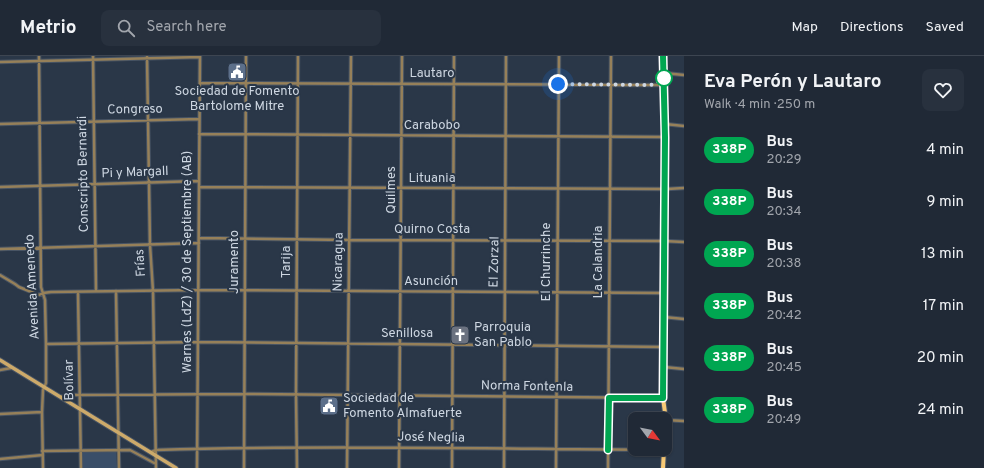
<!DOCTYPE html>
<html lang="en">
<head>
<meta charset="utf-8">
<style>
	:root { --surface:#202936; --page:#28313e; --text:#f1f3f6; --muted:#a2a6ad; --line:#3d4551 }
	body { margin:0; font-family:Overpass,sans-serif; background:var(--page); color:var(--text); height:100vh; display:flex; flex-direction:column; font-size:15px; white-space:nowrap }
	* { box-sizing:border-box; margin:0 }
	p { font-size:13px; color:var(--muted) }
	.icon { flex:none; width:22px; height:22px; fill:none; stroke:currentColor; stroke-width:2; stroke-linecap:round; stroke-linejoin:round }
	.map { position:relative; flex:1; overflow:hidden }
	.details { display:flex; flex-direction:column; background:var(--surface); width:300px }
	.details>* { flex:none }
	.badge { padding:0 8px; border-radius:13px; font-size:14px; line-height:26px }
	.needle { width:26px; rotate:122deg }
	.fabs { position:absolute; left:628px; top:356px; display:grid; gap:8px }
	.fabs a { display:grid; place-items:center; width:44px; height:44px; border-radius:8px; background:var(--surface); box-shadow:0 1px 3px #0004,0 0 0 1px var(--line); font-size:20px }
	.you { position:absolute; width:20px; height:20px; margin:-10px; border:3px solid #fff; border-radius:50%; background:#1a73e8; box-shadow:0 0 0 6px #1a73e833 }
	.map>.badge { position:absolute; translate:-50% -50%; box-shadow:0 0 0 2px #fff }
	.round { display:grid; place-items:center; flex:none; width:42px; height:42px; border-radius:8px; background:var(--page) }
	.head { display:flex; align-items:center; justify-content:space-between; height:68px; padding:0 20px }
	h1 { font-size:19px; font-weight:700; line-height:30px }
	ul { padding:0; list-style:none }
	li { display:flex; align-items:center; gap:12px; height:52px; padding:0 20px }
	li div { flex:1 }
	li b { display:block; font-size:15px }
	li em { font-style:normal }
	li .badge { min-width:44px; font-weight:700; text-align:center }
	header { display:flex; align-items:center; gap:24px; box-sizing:border-box; height:56px; padding:0 20px; background:var(--surface); border-bottom:1px solid var(--line) }
	header strong { font-size:19px }
	nav { display:flex; gap:22px; margin-inline-start:auto; font-size:14px }
	.search { width:280px; height:36px; background:var(--page); display:flex; align-items:center; gap:10px; box-sizing:border-box; padding:0 14px; border-radius:8px; color:var(--muted); font-size:15px }
	main { display:flex; flex:1; min-height:0 }
	.map>svg:first-child { display:block }
	.green { fill:#3a4e68 }
	.lines { fill:none; stroke-linecap:round; stroke-linejoin:round }
	.minor-casing { stroke:#485464; stroke-width:4.5 }
	.secondary-casing { stroke:#485464; stroke-width:5.5 }
	.primary-casing { stroke:#485464; stroke-width:6 }
	.minor { stroke:#968059; stroke-width:2.5 }
	.secondary { stroke:#cdaa6a; stroke-width:3.5 }
	.primary { stroke:#f7c975; stroke-width:4 }
	.line-casing { stroke:#fff; stroke-width:9 }
	.line { stroke:#00a651; stroke-width:6 }
	.walk { stroke:#ced7e2; stroke-width:4; stroke-dasharray:0 7.2 }
	.stop-dot { fill:#fff; stroke:#00a651; stroke-width:2 }
	.labels { text-anchor:middle; dominant-baseline:central; stroke-width:4; stroke-linejoin:round; paint-order:stroke }
	.street-label { font-size:13px; fill:#ced7e2; stroke:#2a3748 }
	.poi-label { font-size:13px; fill:#ced7e2; stroke:#2a3748; text-anchor:start }
</style>
</head>
<body>
<header>
<strong>Metrio</strong>
<div class="search"><svg class="icon" aria-label="search" viewBox="0 0 24 24"><circle cx="10" cy="10" r="6"/><path d="M15 15l6 6"/></svg>Search here</div>
<nav><a>Map</a><a>Directions</a><a>Saved</a></nav>
</header>
<main>
<div class="map">
<svg width="684" height="412" viewBox="0 0 684 412">
	<rect width="100%" height="100%" fill="#2a3748"/>
	<path class="green" d="M82 396H116L117 412H82Z"/>
	<g class="lines">
		<g class="minor-casing">
			<path id="minor" d="M39 0 41 231 45 244 46 288V327L43 334 42 356 43 412
				M93 0 96 235
				M147 0 150 189 153 235 156 412
				M0 6 200 1
				M664 17 684 19
				M200 27 664 29
				M0 68 199 63
				M665 68 684 70
				M199 78 665 81
				M0 131 199 125
				M199 131 667 133 684 132
				M199 182 349 184 664 185 684 186
				M0 193 199 187
				M0 219 15 228 19 231 39 239 43 237 51 236 198 234 664 237
				M116 235 119 412
				M78 236 81 412
				M664 261 684 263
				M46 288 198 286 664 291
				M664 311 684 313
				M0 314 11 312
				M61 341 66 339 245 338 663 342
				M0 358 42 356
				M666 364 684 365
				M42 395 130 394 156 408
				M151 396 156 394C325 389 494 393 664 394
				M0 403 43 399
				M197 412 200 0
				M244 412 246 0
				M297 412 296 338 298 0
				M347 412 351 0
				M399 412 402 0
				M452 412 454 0
				M504 412 506 0
				M556 412 559 0
				M608 412 611 0"/>
		</g>
		<g class="secondary-casing">
			<path id="secondary" d="M0 304 176 412"/>
		</g>
		<g class="primary-casing">
			<path id="primary" d="M663 0 665 81 663 342 666 364 665 386
				M663 412 664 393"/>
		</g>
		<use href="#minor" class="minor"/>
		<use href="#secondary" class="secondary"/>
		<use href="#primary" class="primary"/>
	</g>
	<g class="lines">
		<g class="line-casing">
			<path id="line" d="M608 394 609 342H663L665 81 663 0"/>
		</g>
		<use href="#line" class="line"/>
		<path class="walk" d="M558 28 651 29 664 22"/>
	</g>
	<defs>
		<g id="civic-square" transform="scale(1)"><rect x="-9" y="-9" width="18" height="18" rx="4" fill="#5c6f8a" stroke="#2a3748"/><path d="M-.6-6.5H3V-4.5H.6V-3L4-1V1h2V6H-6V1h2V-1L-.6-3ZM-1.2 2.5V6h2.4V2.5Z" fill="#fff"/></g>
		<g id="church-square" transform="scale(1)"><rect x="-9" y="-9" width="18" height="18" rx="4" fill="#6b7280" stroke="#2a3748"/><path d="M-1.2-6h2.4v3.5h3.3v2.4h-3.3V6h-2.4V-.1h-3.3v-2.4h3.3Z" fill="#fff"/></g>
	</defs>
	<g fill-rule="evenodd">
		<use href="#civic-square" x="237" y="16"/>
		<use href="#church-square" x="460" y="279"/>
		<use href="#civic-square" x="329" y="350"/>
	</g>
	<circle class="stop-dot" cx="664" cy="22" r="8"/>
	<g class="labels">
		<g class="street-label">
			<text x="432" y="18">Lautaro</text>
			<text transform="translate(135 54) rotate(-1)">Congreso</text>
			<text x="432" y="70">Carabobo</text>
			<text transform="translate(135 117) rotate(-2)">Pi y Margall</text>
			<text transform="translate(84 118) rotate(-91)">Conscripto Bernardi</text>
			<text x="432" y="123">Lituania</text>
			<text transform="translate(392 134) rotate(-90)">Quilmes</text>
			<text x="432" y="174">Quirno Costa</text>
			<text transform="translate(188 206) rotate(-90)">Warnes (LdZ) / 30 de Septiembre (AB)</text>
			<text transform="translate(235 206) rotate(-90)">Juramento</text>
			<text transform="translate(287 206) rotate(-90)">Tarija</text>
			<text transform="translate(339 206) rotate(-89)">Nicaragua</text>
			<text transform="translate(495 206) rotate(-89)">El Zorzal</text>
			<text transform="translate(547 206) rotate(-90)">El Churrinche</text>
			<text transform="translate(599 206) rotate(-90)">La Calandria</text>
			<text transform="translate(141 207) rotate(-94)">Frías</text>
			<text x="431" y="226">Asunción</text>
			<text transform="translate(33 231) rotate(-93)">Avenida Amenedo</text>
			<text x="407" y="278">Senillosa</text>
			<text transform="translate(70 324) rotate(-91)">Bolívar</text>
			<text transform="translate(527 331) rotate(1)">Norma Fontenla</text>
			<text transform="translate(431 382) rotate(1)">José Neglia</text>
		</g>
		<g class="poi-label">
			<text x="237" y="36" text-anchor="middle">Sociedad de Fomento<tspan x="237" dy="15">Bartolome Mitre</tspan></text>
			<text x="474" y="272">Parroquia<tspan x="474" dy="15">San Pablo</tspan></text>
			<text x="343" y="343">Sociedad de<tspan x="343" dy="15">Fomento Almafuerte</tspan></text>
		</g>
	</g>
</svg>
<div class="fabs">
<a><svg class="needle" viewBox="-14 -14 28 28"><path d="M0-13l5 13h-10z" fill="#e53935"/><path d="M0 13l5-13h-10z" fill="#a2a6ad"/></svg></a>
</div>
<div class="you" style="left:558px;top:28px"></div>
</div>
<section class="details">
<div class="head"><div><h1>Eva Perón y Lautaro</h1><p>Walk · 4 min · 250 m</p></div><a class="round"><svg class="icon" aria-label="heart" viewBox="0 0 24 24"><path d="M12 20l-8-8c-3-5 5-10 8-4 3-6 11-1 8 4z"/></svg></a></div>
<ul>
<li><span class="badge" style="background:#00a651;color:#fff">338P</span><div><b>Bus</b><p>20:29</p></div><em>4 min</em></li>
<li><span class="badge" style="background:#00a651;color:#fff">338P</span><div><b>Bus</b><p>20:34</p></div><em>9 min</em></li>
<li><span class="badge" style="background:#00a651;color:#fff">338P</span><div><b>Bus</b><p>20:38</p></div><em>13 min</em></li>
<li><span class="badge" style="background:#00a651;color:#fff">338P</span><div><b>Bus</b><p>20:42</p></div><em>17 min</em></li>
<li><span class="badge" style="background:#00a651;color:#fff">338P</span><div><b>Bus</b><p>20:45</p></div><em>20 min</em></li>
<li><span class="badge" style="background:#00a651;color:#fff">338P</span><div><b>Bus</b><p>20:49</p></div><em>24 min</em></li>
</ul>
</section>
</main>
</body>
</html>
